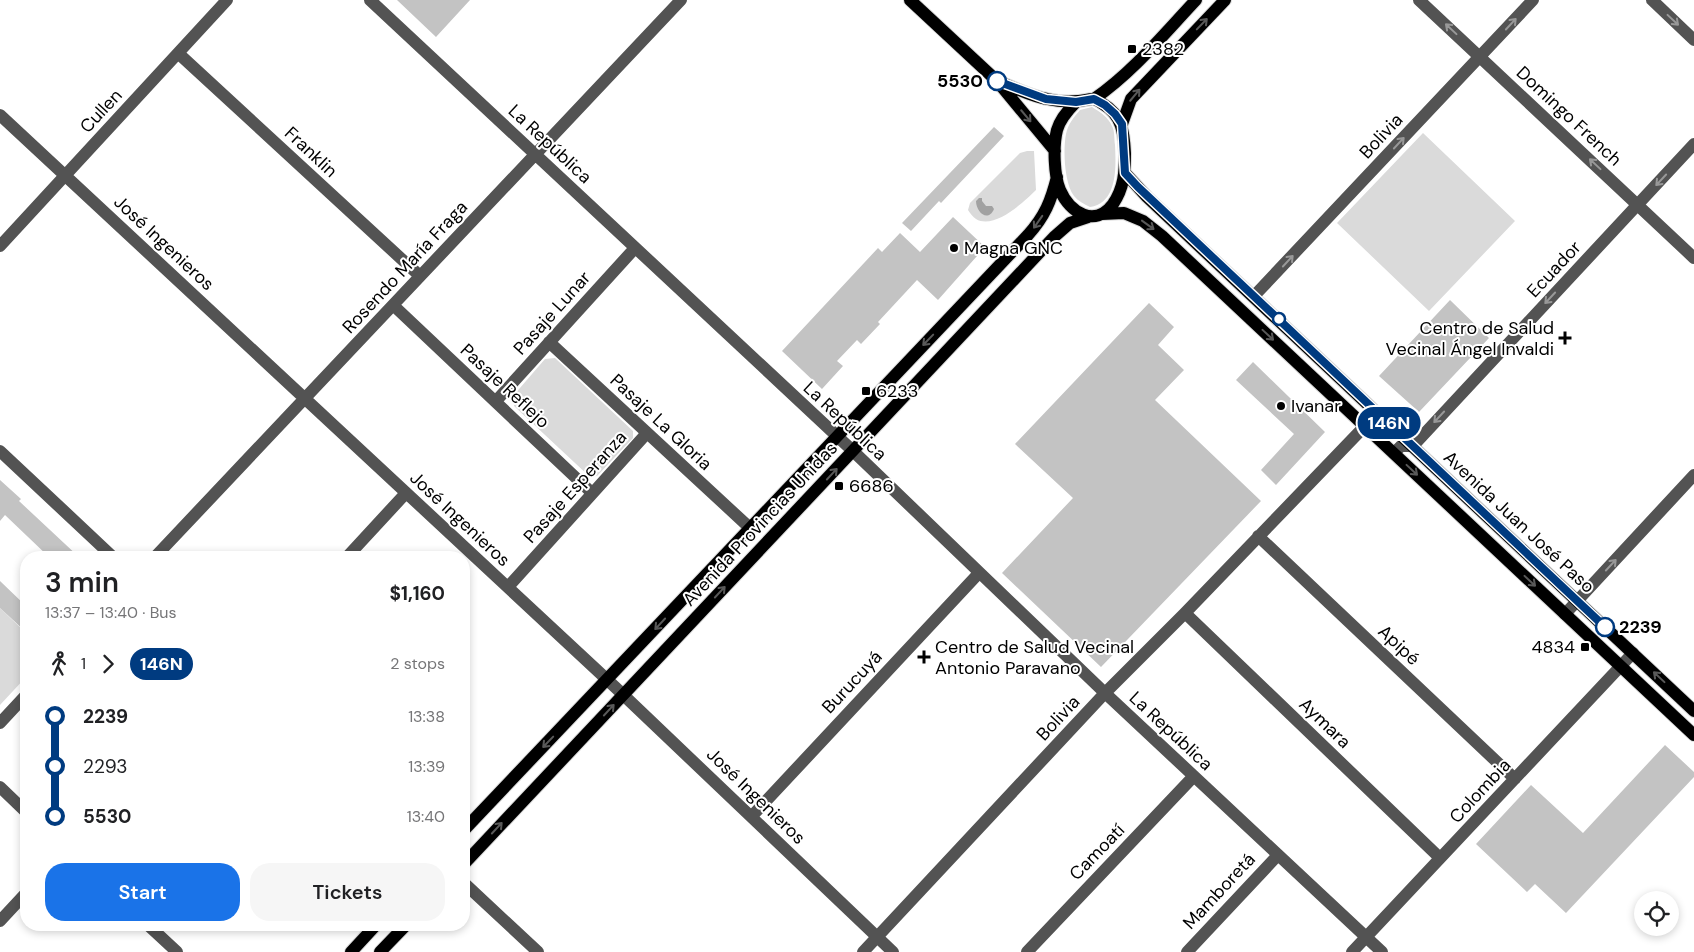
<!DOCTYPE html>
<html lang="en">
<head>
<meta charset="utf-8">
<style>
	:root { --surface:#fff; --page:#f6f6f6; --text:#202124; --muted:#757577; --accent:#1a73e8 }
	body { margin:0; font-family:"DM Sans",sans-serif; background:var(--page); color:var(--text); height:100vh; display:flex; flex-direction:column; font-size:19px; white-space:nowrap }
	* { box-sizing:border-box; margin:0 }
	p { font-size:16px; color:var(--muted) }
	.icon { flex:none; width:28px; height:28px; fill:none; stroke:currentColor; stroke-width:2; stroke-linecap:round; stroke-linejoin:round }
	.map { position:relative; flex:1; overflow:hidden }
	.drawer { position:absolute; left:20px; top:551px; width:450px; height:380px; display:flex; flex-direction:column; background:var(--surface); border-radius:20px; box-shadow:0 2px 8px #0003 }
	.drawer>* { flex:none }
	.badge { padding:0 10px; border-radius:16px; font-size:18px; line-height:32px }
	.fabs { position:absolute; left:1634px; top:891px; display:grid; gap:10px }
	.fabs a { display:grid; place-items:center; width:45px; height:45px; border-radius:50%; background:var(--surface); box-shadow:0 2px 8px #0003; font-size:25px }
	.map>.badge { position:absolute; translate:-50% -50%; box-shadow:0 0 0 2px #fff }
	.legs { display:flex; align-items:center; gap:8px; height:55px; padding:0 25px; font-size:16px }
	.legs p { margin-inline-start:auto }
	.summary { display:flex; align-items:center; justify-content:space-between; height:85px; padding:0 25px }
	h1 { font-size:28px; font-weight:600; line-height:38px }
	.action { display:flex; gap:10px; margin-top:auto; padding:10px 25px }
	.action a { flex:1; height:58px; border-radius:20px; background:var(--accent); color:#fff; font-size:20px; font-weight:600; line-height:58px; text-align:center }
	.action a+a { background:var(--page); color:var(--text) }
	ul { padding:0 25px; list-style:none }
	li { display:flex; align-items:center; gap:18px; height:50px; font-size:19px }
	li i { display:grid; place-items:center; width:8px; height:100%; margin:0 6px; background:currentColor }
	li i::after { content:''; width:12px; height:12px; margin:-6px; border:4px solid; border-radius:50%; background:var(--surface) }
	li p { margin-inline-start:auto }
	li:first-child i { background:linear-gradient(#0000 50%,currentColor 0) }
	li:last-child i { background:linear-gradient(currentColor 50%,#0000 0) }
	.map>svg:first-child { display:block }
	.green { fill:#dadada }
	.water { fill:#a1a1a1 }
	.building { fill:#c3c3c3 }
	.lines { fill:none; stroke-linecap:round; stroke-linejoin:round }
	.major-casing { stroke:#dbdbdb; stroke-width:14 }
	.minor { stroke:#535353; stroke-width:12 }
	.major { stroke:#000; stroke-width:12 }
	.oneway { stroke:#989898 }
	.oneway2 { stroke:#595959 }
	.line-1-casing { stroke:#fff; stroke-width:11 }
	.line-1 { stroke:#003b80; stroke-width:8 }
	.poi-dot { fill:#000; stroke:#fff; stroke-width:2 }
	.stop-1-dot { fill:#fff; stroke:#003b80; stroke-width:2.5 }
	.labels { text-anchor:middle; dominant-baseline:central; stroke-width:4; stroke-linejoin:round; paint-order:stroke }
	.poi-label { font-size:18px; fill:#000; stroke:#fff; text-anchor:start }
	.stop-label { font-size:18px; font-weight:bold; fill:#000; stroke:#fff; text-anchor:end }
	.street-label { font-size:18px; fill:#000; stroke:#fff }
</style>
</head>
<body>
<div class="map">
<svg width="1694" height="952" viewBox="0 0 1694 952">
	<rect width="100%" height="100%" fill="#fff"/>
	<path class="green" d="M1092 107C1100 112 1108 117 1112 126 1115 131 1114 139 1115 145 1116 166 1118 203 1090 207 1084 204 1078 201 1074 196 1064 183 1063 149 1066 134 1068 124 1074 117 1080 110Z
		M1423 133 1515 221 1429 311 1337 223Z
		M1027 151H1034L1036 190C1024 202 994 230 976 219 973 217 970 213 968 210L970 203 1020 153Z
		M555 358 633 431V438L597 476 590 477 514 406 513 396 545 359Z
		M0 608 26 633V677L0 705Z"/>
	<path class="water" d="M979 198H982V201L986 206H992L994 209C988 223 976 212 976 201Z"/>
	<path class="building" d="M397 0H470L436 37Z
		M994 127 1004 136 941 203 939 201 911 231 902 223Z
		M953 217 985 247 938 300 917 280 878 322 880 324 861 344 857 340 837 361 843 366 822 389 782 351 878 248 882 252 900 233 920 252Z
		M1450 300 1489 338 1419 412 1379 376Z
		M1149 303 1174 327 1158 345 1184 370 1155 400 1261 501 1101 667 1002 573 1073 498 1015 444Z
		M1253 362 1325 432 1276 485 1261 470 1294 434 1236 380Z
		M0 480 21 499 19 501 80 558H50L5 515 0 521Z
		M0 581 26 606V632L0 608Z
		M1665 745 1694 772V777L1566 913 1535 884 1527 892 1476 844 1531 785 1583 833Z"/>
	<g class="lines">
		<g class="major-casing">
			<path id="major" d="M910 0 997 81 1055 151
				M997 81C1013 87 1030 96 1047 99 1056 101 1068 102 1078 101 1082 101 1088 99 1093 99 1096 99 1100 102 1103 104 1122 115 1124 133 1125 153 1125 172 1124 188 1113 204 1095 228 1070 213 1060 190 1054 176 1053 146 1057 130 1060 119 1068 110 1076 102
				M1094 99C1133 72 1164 34 1196 0
				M1122 124 1131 99 1225 0
				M1125 173 1147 197 1694 711
				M1102 214 1124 213 1143 221 1162 236 1694 735
				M464 830 1028 235C1045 216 1051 201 1057 177
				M464 864 1054 237 1070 223 1088 217
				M351 952 376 925
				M380 952 406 925"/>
		</g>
		<path class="minor" d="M370 0 853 451 1105 693 1382 952
			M1419 0 1694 258
			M1652 0 1694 40
			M179 54 420 276
			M0 115 615 687 893 952
			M0 246 227 0
			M1254 296 1533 0
			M393 305 592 493
			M549 342 750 528
			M496 401 635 248
			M0 451 114 558
			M1394 453 1401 446H1413L1694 144
			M1258 536 1515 779
			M154 558 681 0
			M346 558 406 493
			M508 587 647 433
			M1185 613 1440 858
			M1565 614 1694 475
			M0 723 26 695
			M0 787 26 812
			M752 816 979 573
			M464 883 538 952
			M0 921 26 893
			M148 925 177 952
			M863 952 1105 693 1185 613 1365 426
			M1027 952 1194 776
			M1187 952 1278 855
			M1352 952 1633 653"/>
		<use href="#major" class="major"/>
	</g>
	<defs><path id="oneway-shaft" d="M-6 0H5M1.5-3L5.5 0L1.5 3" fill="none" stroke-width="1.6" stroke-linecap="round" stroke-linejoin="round" transform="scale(1.25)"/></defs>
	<g class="oneway">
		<use href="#oneway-shaft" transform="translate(1673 20) rotate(43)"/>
		<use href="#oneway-shaft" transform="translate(1511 24) rotate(-47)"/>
		<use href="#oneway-shaft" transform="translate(1451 29) rotate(-137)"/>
		<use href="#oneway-shaft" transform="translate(1399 143) rotate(-47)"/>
		<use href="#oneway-shaft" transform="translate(1595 164) rotate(-137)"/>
		<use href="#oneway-shaft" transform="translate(1661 180) rotate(133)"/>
		<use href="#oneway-shaft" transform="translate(1288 261) rotate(-47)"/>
		<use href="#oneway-shaft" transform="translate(1550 298) rotate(133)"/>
		<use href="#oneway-shaft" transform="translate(1439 417) rotate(133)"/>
		<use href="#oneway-shaft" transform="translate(1611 565) rotate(-47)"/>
	</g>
	<g class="oneway2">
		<use href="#oneway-shaft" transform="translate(1202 24) rotate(-46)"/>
		<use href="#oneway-shaft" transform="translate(1135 95) rotate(-50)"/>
		<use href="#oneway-shaft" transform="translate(1026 116) rotate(50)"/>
		<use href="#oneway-shaft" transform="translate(1038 222) rotate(125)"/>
		<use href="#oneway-shaft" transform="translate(1148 225) rotate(36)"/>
		<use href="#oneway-shaft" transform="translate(1268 335) rotate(43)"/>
		<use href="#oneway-shaft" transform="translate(928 340) rotate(134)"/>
		<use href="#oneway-shaft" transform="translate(1412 470) rotate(43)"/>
		<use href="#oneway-shaft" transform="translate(832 474) rotate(-47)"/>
		<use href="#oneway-shaft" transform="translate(1530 581) rotate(43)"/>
		<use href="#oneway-shaft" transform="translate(720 592) rotate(-47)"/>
		<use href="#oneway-shaft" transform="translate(660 624) rotate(133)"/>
		<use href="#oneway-shaft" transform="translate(1659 677) rotate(-137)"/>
		<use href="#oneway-shaft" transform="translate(609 710) rotate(-47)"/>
		<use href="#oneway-shaft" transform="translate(548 742) rotate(134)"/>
		<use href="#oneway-shaft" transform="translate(497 828) rotate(-47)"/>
	</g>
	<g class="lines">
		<g class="line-1-casing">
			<path id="line-1" d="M997 81 1046 99 1076 102 1094 99 1105 105 1115 114 1122 124 1125 173 1138 187 1605 627"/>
		</g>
		<use href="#line-1" class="line-1"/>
	</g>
	<g class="poi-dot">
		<rect x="1127" y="44" width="10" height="10" rx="2.5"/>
		<circle cx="954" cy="248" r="5"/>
		<path d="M1562.5 330.5h5v5h5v5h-5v5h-5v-5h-5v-5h5z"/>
		<rect x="861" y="386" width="10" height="10" rx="2.5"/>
		<circle cx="1281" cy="406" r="5"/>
		<rect x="834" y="481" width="10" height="10" rx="2.5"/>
		<rect x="1580" y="642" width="10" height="10" rx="2.5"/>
		<path d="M921.5 649.5h5v5h5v5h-5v5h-5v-5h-5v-5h5z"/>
	</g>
	<g class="stop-1-dot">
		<circle cx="997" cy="81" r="9"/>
		<circle cx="1279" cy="319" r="6"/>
		<circle cx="1605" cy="627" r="9"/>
	</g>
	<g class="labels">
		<g class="poi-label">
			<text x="1142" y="49">2382</text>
			<text x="964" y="248">Magna GNC</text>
			<text x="1554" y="328" text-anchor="end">Centro de Salud<tspan x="1554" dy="21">Vecinal Ángel Invaldi</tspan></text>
			<text x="876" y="391">6233</text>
			<text x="1291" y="406">Ivanar</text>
			<text x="849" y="486">6686</text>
			<text x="935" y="647">Centro de Salud Vecinal<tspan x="935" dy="21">Antonio Paravano</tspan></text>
			<text x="1575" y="647" text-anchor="end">4834</text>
		</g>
		<g class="stop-label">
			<text x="983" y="81">5530</text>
			<text x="1619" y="627" text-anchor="start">2239</text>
		</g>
		<g class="street-label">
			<text transform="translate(101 111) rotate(-47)">Cullen</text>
			<text transform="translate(1569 116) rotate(43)">Domingo French</text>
			<text transform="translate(1381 136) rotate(-47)">Bolivia</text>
			<text transform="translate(550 144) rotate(43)">La República</text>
			<text transform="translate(311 152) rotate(43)">Franklin</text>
			<text transform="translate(164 243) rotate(43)">José Ingenieros</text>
			<text transform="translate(405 267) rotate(-47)">Rosendo María Fraga</text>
			<text transform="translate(1554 269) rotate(-47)">Ecuador</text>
			<text transform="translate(552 313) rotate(-48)">Pasaje Lunar</text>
			<text transform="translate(505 386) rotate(43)">Pasaje Reflejo</text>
			<text transform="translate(845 421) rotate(43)">La República</text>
			<text transform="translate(661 422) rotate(43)">Pasaje La Gloria</text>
			<text transform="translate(575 487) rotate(-48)">Pasaje Esperanza</text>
			<text transform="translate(460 519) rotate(43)">José Ingenieros</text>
			<text transform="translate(1519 522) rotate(43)">Avenida Juan José Paso</text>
			<text transform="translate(760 524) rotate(-47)">Avenida Provincias Unidas</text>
			<text transform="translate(1399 645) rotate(43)">Apipé</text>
			<text transform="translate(852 682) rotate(-47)">Burucuyá</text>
			<text transform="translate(1058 718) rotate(-47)">Bolivia</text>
			<text transform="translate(1325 723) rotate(44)">Aymara</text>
			<text transform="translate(1171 731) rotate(43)">La República</text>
			<text transform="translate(1480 791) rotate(-47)">Colombia</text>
			<text transform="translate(756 796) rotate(44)">José Ingenieros</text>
			<text transform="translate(1097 852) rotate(-46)">Camoatí</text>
			<text transform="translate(1219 891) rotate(-47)">Mamboretá</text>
		</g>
	</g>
</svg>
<div class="fabs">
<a><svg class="icon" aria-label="locate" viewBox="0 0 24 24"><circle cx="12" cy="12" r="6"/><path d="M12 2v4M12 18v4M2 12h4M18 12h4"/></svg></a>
</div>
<b class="badge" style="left:1389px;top:423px;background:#003b80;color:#fff">146N</b>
<section class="drawer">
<div class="summary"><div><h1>3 min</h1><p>13:37 – 13:40 · Bus</p></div><b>$1,160</b></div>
<div class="legs"><svg class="icon" aria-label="walk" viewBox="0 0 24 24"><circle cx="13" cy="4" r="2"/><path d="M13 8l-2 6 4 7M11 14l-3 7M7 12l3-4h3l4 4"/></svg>1<svg class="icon" aria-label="forward" viewBox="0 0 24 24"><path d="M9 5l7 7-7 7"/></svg><b class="badge" style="background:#003b80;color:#fff">146N</b><p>2 stops</p></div>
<ul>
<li><i style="color:#003b80"></i><b>2239</b><p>13:38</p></li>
<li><i style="color:#003b80"></i><span>2293</span><p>13:39</p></li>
<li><i style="color:#003b80"></i><b>5530</b><p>13:40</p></li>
</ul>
<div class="action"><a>Start</a><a>Tickets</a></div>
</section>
</div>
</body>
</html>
